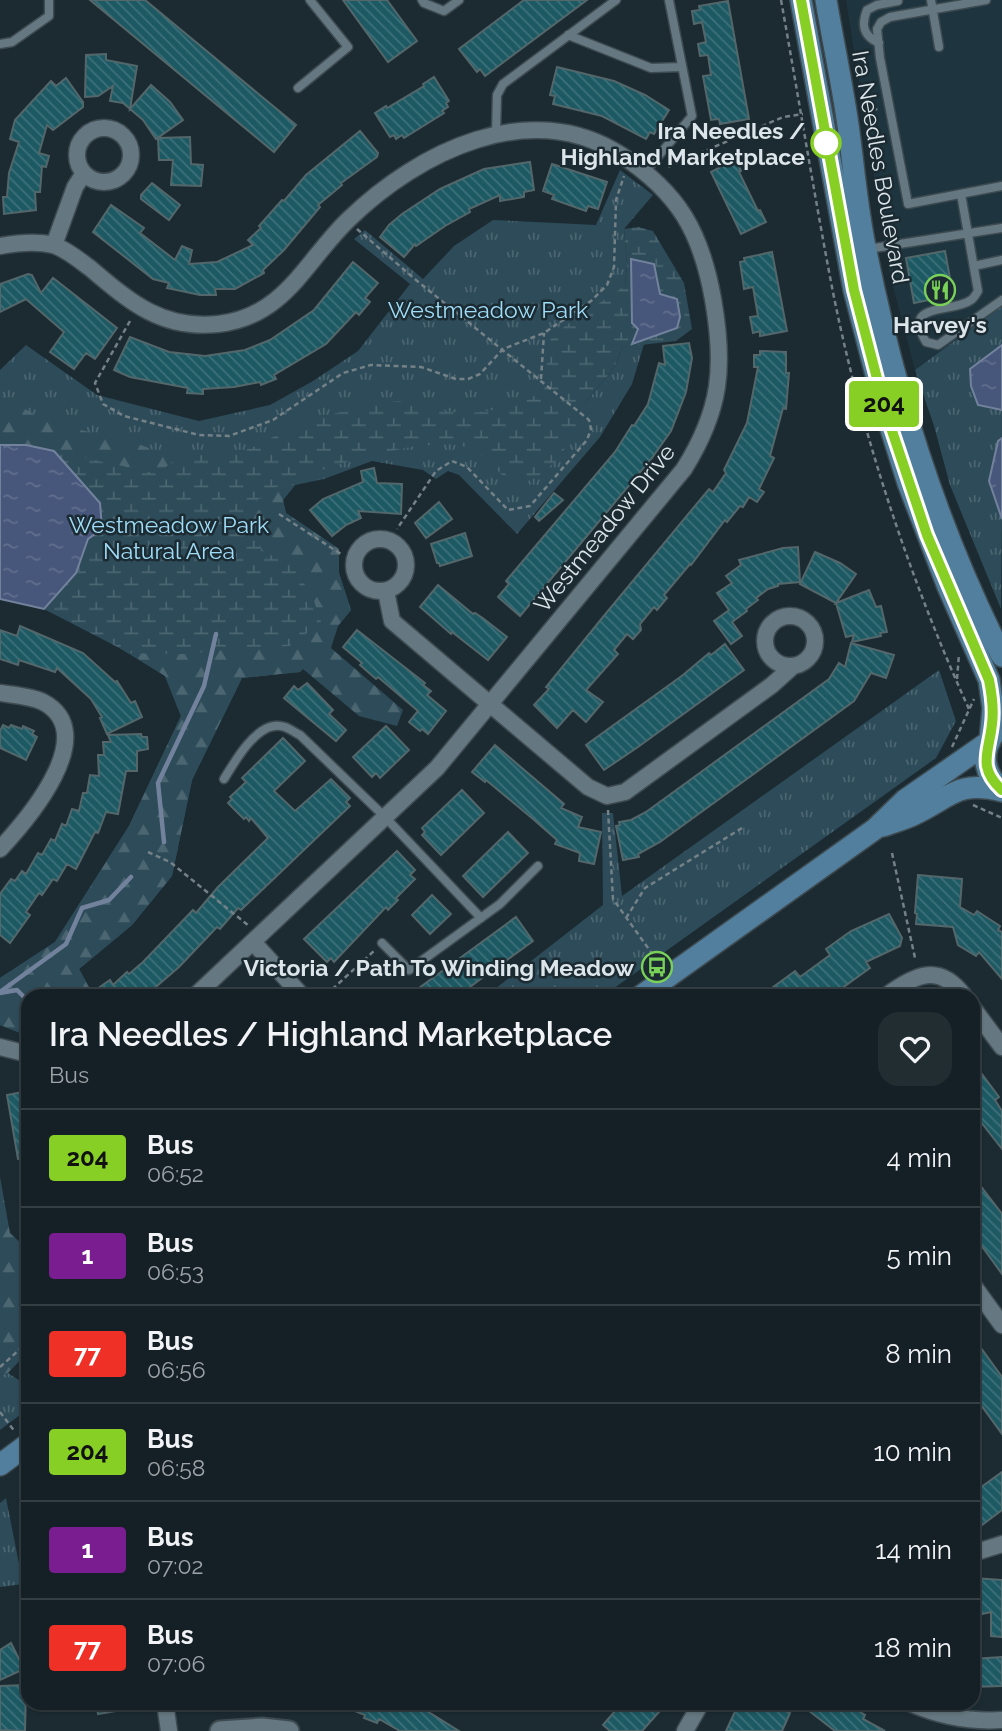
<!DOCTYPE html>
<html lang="en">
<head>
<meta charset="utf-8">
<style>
	:root { --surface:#152026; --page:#222d32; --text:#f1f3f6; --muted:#9da3a7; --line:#343e43 }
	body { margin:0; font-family:Raleway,sans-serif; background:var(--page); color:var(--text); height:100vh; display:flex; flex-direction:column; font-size:26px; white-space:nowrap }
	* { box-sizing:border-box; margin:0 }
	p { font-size:23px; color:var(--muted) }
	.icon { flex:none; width:38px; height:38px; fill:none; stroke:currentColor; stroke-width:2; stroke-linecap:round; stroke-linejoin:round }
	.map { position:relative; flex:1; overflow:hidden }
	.sheet { position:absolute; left:21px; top:989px; width:959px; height:721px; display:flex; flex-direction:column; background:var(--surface); border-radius:21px; box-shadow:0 2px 5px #0004,0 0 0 2px var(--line) }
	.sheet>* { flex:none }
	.badge { padding:0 14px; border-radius:5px; font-size:24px; line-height:46px }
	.map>.badge { position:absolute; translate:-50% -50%; box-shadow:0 0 0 4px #fff }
	.round { display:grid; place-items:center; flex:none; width:74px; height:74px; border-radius:21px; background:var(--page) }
	.summary { display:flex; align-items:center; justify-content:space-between; height:119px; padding:0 28px }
	h1 { font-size:33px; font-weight:600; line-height:52px }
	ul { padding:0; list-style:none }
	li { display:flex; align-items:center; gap:21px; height:98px; padding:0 28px; border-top:2px solid var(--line) }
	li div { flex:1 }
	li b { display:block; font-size:26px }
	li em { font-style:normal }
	li .badge { min-width:77px; font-weight:700; text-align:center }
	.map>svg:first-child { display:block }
	.built { fill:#1e353f }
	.grass { fill:url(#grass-tufts) }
	.forest { fill:url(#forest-firs) }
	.wetland { fill:url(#wetland-marsh); fill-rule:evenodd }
	.water { fill:url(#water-ripples); stroke:#73829c; stroke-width:2 }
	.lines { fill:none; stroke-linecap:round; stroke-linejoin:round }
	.stream { stroke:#73829c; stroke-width:4.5 }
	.building { fill:url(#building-back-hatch); stroke:#53676b; stroke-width:2 }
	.service-casing { stroke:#3d4a50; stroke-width:11 }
	.minor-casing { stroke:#3d4a50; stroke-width:19 }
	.tertiary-casing { stroke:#3d4a50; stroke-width:23 }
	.secondary-casing { stroke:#3d4a50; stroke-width:24 }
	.path { stroke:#748187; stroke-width:2.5; stroke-dasharray:5 3.5; stroke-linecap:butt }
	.service { stroke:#657780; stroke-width:8 }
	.minor { stroke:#657780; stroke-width:16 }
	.tertiary { stroke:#657780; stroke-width:19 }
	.secondary { stroke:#527f9e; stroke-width:21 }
	.line-casing { stroke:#fff; stroke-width:16 }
	.line { stroke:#87cf25; stroke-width:10 }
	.stop-dot { fill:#fff; stroke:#87cf25; stroke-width:3.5 }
	.labels { text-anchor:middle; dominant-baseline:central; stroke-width:5; stroke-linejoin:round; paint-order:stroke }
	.stop-label { font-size:23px; font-weight:bold; fill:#dbe5ea; stroke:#1c2b32; text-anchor:end }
	.street-label { font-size:23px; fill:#dbe5ea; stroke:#1c2b32 }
	.park-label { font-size:23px; fill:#9edcf8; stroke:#1c2b32 }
	.poi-label { font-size:23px; font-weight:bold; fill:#dbe5ea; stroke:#1c2b32 }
</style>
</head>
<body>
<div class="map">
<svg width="1002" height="1731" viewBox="0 0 1002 1731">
	<defs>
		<pattern id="grass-tufts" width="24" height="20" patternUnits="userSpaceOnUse" patternTransform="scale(1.75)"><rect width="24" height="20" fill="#2d4b59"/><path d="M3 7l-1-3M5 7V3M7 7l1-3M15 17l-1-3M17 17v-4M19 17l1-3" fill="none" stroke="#4b6571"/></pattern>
		<pattern id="forest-firs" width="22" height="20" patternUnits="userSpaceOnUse" patternTransform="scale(1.75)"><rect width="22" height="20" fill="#2d4b59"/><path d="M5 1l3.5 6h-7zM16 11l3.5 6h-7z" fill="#4b6571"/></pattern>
		<pattern id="wetland-marsh" width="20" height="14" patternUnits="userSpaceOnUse" patternTransform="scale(1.75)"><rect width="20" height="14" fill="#2d4b59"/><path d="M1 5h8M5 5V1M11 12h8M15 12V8" fill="none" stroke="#4b6571"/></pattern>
		<pattern id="water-ripples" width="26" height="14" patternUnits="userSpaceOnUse" patternTransform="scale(1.75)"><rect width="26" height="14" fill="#47577b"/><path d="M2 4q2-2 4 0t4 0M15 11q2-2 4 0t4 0" fill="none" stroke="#616f8e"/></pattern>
		<pattern id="building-back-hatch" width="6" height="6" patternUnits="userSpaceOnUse" patternTransform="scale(1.75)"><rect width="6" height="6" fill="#1d5963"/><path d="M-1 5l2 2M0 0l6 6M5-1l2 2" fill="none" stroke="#3d717a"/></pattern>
	</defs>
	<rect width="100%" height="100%" fill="#1c2b32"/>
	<path class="built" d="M846 0H1002V306L915 370 889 271Z"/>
	<path class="grass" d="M620 170 653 195 624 229 627 263 625 286 605 302 585 403 614 368 623 347 644 344 632 384 600 437 517 534 459 475 448 471 436 479 423 470 372 461 324 479 295 485 283 500 286 513 339 549V573L351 610 300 672 242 678 192 780 172 876 132 925 79 969 94 996H28V1036L0 1025V978L55 942 129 826 181 716 165 676 103 638 44 609 0 599V370L26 345 97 395 199 421 270 405 313 381 358 351 410 284 354 239 365 230 423 279 454 246 493 220 596 225Z
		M1002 306V345L970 369 978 405 1002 410V438L998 441 989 481 1002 519 1001 609 950 485 934 426 915 370Z
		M939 670 956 721 936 758 603 996H486L603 905 602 813H613L622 896Z
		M8 1373 19 1380 28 1376V1409L0 1430V1375Z
		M6 1498 23 1584 0 1587V1503Z"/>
	<path class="forest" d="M0 394 47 422 136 443 176 459 158 474 26 445H0Z
		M286 482 295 485 283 500 286 513 339 549V573L351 610 338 626 331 648 403 710 397 726 359 716 303 669 300 672 242 678 192 780 172 876 132 925 79 969 94 996H28V1036L0 1025V978L55 942 129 826 181 716 165 676 129 653 189 654 238 648 293 564 261 551 248 508 271 490Z
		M0 1177 10 1233 28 1250V1352L8 1373 0 1375Z"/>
	<path class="wetland" d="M638 227 653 231 684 283 692 329 676 341 623 347 614 368 585 403 574 434 558 459 536 478 528 481 503 476 474 448 448 444 415 446 355 459 286 482 271 490 248 507 261 551 293 564 314 601 321 622 290 646 238 648 189 654 129 653 44 609 76 573 100 503 54 451 158 474C164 469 171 461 179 459 203 451 229 457 253 447 266 442 278 433 291 428 316 417 372 403 400 401 413 399 428 407 441 410 477 418 512 408 544 391L549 341 565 326 625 286 627 263 624 229ZM677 299 680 316 677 328 633 344 638 329Z"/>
	<path class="water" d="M631 259 654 264 660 294 677 299 680 317 677 328 632 344 638 329 632 323Z
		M1002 345V410L978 405 971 386 970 369Z
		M1002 438V519L989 481 998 441Z
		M0 445H26L54 451 100 503 102 529 88 539 76 573 44 609 0 599Z"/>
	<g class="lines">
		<path class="stream" d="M164 842 158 783 204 686 216 634
			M0 992 66 944 82 908 109 900 131 877
			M0 993 17 990 28 1001"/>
	</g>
	<path class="building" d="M90 0H145L296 125 274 152Z
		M343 0H387L417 41 388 62Z
		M524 0H587L485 76 480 69 477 72 459 49Z
		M728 1 749 119 720 124 719 119 711 120 703 76 711 75 708 55 700 56 698 44 706 42 702 22 694 24 692 11 700 10 699 6Z
		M106 54V60L137 66 130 109 151 85 170 102 183 120 156 139 143 120 123 103 110 101 113 86 98 96 85 97 86 55Z
		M557 67 614 81 645 95 669 110 654 134 650 132 646 139 602 116 553 104 555 96 550 95Z
		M434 77 449 101 446 103 448 107 442 111 444 113 404 138 402 135 396 139 394 135 390 137 375 113 386 106 387 108 424 86 423 84Z
		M66 78 83 102V107L53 130 47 125 39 153 49 156 46 167 42 166 40 192H35L36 210 4 214 3 197H7L9 173 19 142 10 139 15 120 51 81 56 86Z
		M360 131 378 153 377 157 341 183 342 185 318 205 320 207 284 250 263 270 264 273 235 289H215L216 295H200L167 288 169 283 153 279 93 232 111 205 144 228 140 233 175 260 182 246 192 250 189 264 217 262 253 245 248 240 261 228 259 226 282 200 284 201 306 175Z
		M190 137 191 164 203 165 201 186 171 185 173 160H159L158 138Z
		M736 159 741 171 739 172 758 211 760 210 766 222 741 234 711 172Z
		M530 162 534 190 524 192V197L500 201V195L469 209 470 212 445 226 416 246 415 244 404 257 380 237 389 225 402 214 440 189 484 169Z
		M552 164 607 182 598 209 588 206 586 211 552 199 554 195 543 191Z
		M152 183 180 205 169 220 141 199V195Z
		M945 251 953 295 914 303 906 258Z
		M772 252 787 331 760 336V331L753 333 750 317 758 316 753 287 744 289 740 262 745 261 744 258Z
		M353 262 378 283 365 298 370 302 359 315 356 312 326 344 274 375 276 379 261 385 260 382 234 387 203 389V394L187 393 188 388 130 377 114 370 130 337 169 352 205 356 245 350 270 340 314 310Z
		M28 274 32 275 41 293 53 278 117 328 95 359 86 353 74 369 50 352 64 332 26 299 0 312V284Z
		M689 343 692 358 686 392 671 431 652 458 520 616 498 597 509 584 506 581 615 452 632 425 634 426 648 404 659 363 665 365 663 346Z
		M760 351 786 352V373H789L786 409 783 408 770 456 774 458 759 489 764 492 757 502 749 497 743 507 740 506 727 522 725 520 691 565 690 564 664 595 667 598 657 610 654 607 640 624 641 630 633 639 627 634 614 650 618 654 586 690 603 702 586 722 573 710 557 728 534 705 549 689 546 687 603 617 709 489 713 492 726 473 724 470 747 423 758 367H754V355H760Z
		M374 468 377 483 402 484 401 514 358 511 361 518 346 525 332 536 310 510 323 499 363 482 361 471Z
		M554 493 563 500 539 521 535 517Z
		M439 502 452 519 426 538 415 523Z
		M465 533 472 556 440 566 439 563H437L431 544Z
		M798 547 800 582 778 584V586L768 589 756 598 758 600 746 609 747 611 732 622 742 636 731 644 714 621 729 610 717 593 732 583 726 576 741 565 739 560 783 548Z
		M815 552 840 563 856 574 836 603 869 590 876 607 881 606 887 632 880 633 881 636 852 642 854 635 846 637 836 603 800 584Z
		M438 585 473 614 475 613 484 619 507 637 488 660 452 632 451 634 420 607Z
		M20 626 83 653 115 682 117 681 131 703 135 701 142 717 107 734 100 718 102 717 91 699 57 668 55 672 19 660 18 665 0 659V630L17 636Z
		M357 630 425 683 423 685 431 691 427 695 446 711 428 734 422 729 420 731 409 722 418 711 378 677 376 679 360 665 362 663 343 647Z
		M851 643 894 655 886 678 871 673 854 701 660 842 638 854 639 857 623 860 616 826 620 825 619 822 631 820 646 812 829 679 839 663 845 667Z
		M725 644 744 670 638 747 604 770 586 745 683 675 709 653 711 655Z
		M307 683 333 710 329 714 346 730 336 741 284 698 294 686 298 690Z
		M3 725 9 728 11 725 22 729 23 726 34 731 32 734 37 737 26 760 0 748V731Z
		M386 726 409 750 380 778 376 773 372 777 353 757Z
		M141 734 142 737H147L148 749 137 751V771H126L118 814 106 812 98 833 95 832 76 869 67 864 57 881 53 879 42 895 39 893 26 912 30 915 10 943 0 935V894L11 879 15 881 22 871 26 874 38 853 42 855 51 839 55 841 62 824 66 826 72 809 79 811 83 793H87L90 775 99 776 98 755H104L103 742H111L108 735Z
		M283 738 305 761 274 791 295 811 331 779 350 798 346 802 350 806 241 910 238 908 220 929 217 927 179 967 151 991 149 990 143 996H102L97 989 110 980 113 985 127 972 129 974 143 962 193 910 196 913 218 887 268 838 251 818 249 821 246 817 244 819 228 803 232 799 230 797 246 782 242 778Z
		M495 745 564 804 561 808 582 817 578 827 601 832 594 864 579 861 580 853 555 844 557 840 533 819 486 780 485 782 472 772Z
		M462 790 484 813 441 855 422 835 425 832 422 828Z
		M508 832 528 853 483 897 463 876Z
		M397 851 415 870 410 875 415 879 396 898 398 900 388 910 386 907 334 962 331 958 327 962 304 939Z
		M918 875 962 879 960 907 974 915 977 911 1000 926 998 930 1002 932V979L979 952 976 956 958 945 953 927 916 924 917 914 915 913Z
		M432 895 451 914 430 934 412 915Z
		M889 914 902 938 900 946 866 962 870 968 831 996H761L795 971 800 977 830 955 826 949 851 931Z
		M516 917 533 941 478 981 458 996H408Z
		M973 1062 999 1097 995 1100 1002 1111V1149L973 1112Z
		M28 1091V1156L18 1159 7 1095Z
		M973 1176 1002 1214V1274L973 1234Z
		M973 1337 1002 1377V1434L973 1394Z
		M1002 1472V1510L982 1525 973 1512V1493Z
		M973 1578 1002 1580V1637L991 1636V1612L973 1616Z
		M11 1643 24 1669 0 1680V1650Z
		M1002 1657V1686L973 1687V1659Z
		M26 1685 25 1731 0 1730V1686Z
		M96 1703H128V1709L98 1714Z
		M335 1703H414L459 1731H400L379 1719 377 1723 364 1718 365 1715Z
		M622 1703H637L645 1709 648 1703H667L642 1731H610L603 1725Z
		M739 1703H768L790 1713 782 1731H726Z
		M799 1703H845L865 1715 863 1719 885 1731H835Z"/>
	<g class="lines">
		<g class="service-casing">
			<path id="service" d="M422 0 424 3 444 11 459 0
				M931 0 939 47
				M986 0 890 17 881 22 877 29 880 58 908 204 1002 186
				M568 35 651 68 682 67
				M879 43C863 36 861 25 867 10L877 5 898 1
				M0 44 12 42 49 16V0
				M298 88 348 47 310 0
				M496 133 497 95 503 84 616 0
				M645 172 692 116 669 0
				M961 194 978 291C976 294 974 298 971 300 952 314 901 301 926 342L938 345 1002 300
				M868 249 1002 228
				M974 266 1002 260
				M224 779C234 763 253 729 274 726 284 724 292 731 300 735L385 817 481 918
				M382 943 409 970 500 904 538 866"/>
		</g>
		<g class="minor-casing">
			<path id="minor" d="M77 155a27 27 0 1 1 54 0a27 27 0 1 1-54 0Z
				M54 245 75 187 84 173
				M0 246C17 243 36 241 53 245 66 249 79 260 90 268 130 302 162 330 218 324 285 317 306 260 349 219 418 152 530 96 621 155 679 193 701 232 713 299 725 367 721 410 684 469L437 768 195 996
				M354 565a26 26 0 1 1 52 0a26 26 0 1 1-52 0Z
				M386 591 392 621 588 787 607 796 625 792 772 685 792 667
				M765 641a25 25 0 1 1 50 0a25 25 0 1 1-50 0Z
				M0 693C13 695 31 696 43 702 102 733 28 819 0 849
				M253 942 302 996
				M886 996C914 975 939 962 964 996
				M973 1008 1002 1047
				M0 1047 28 1054
				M973 1285 1002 1325
				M973 1549 980 1551 1002 1544
				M165 1703 169 1731
				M910 1703C939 1716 971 1722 1002 1720
				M685 1731 701 1703"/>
		</g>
		<g class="tertiary-casing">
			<path id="tertiary" d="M220 1731 262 1728 289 1731"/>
		</g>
		<g class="secondary-casing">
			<path id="secondary" d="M801 0 854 290 886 413 908 483 948 587 989 680 993 708 990 741
				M826 0C833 42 842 83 848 125 854 167 857 210 866 251 894 391 937 528 1002 656
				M993 735C980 755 985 775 1002 790
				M883 826C894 822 905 819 915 814 951 797 957 780 1002 791
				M641 996 875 829 905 800 990 741
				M0 1465 28 1444"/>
		</g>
		<path class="path" d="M781 0C798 94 813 188 831 282 858 423 909 578 969 709
			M864 111 878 109
			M668 167 783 117 803 114
			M357 229 416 280 589 420 591 429 587 440 530 506 508 510 467 467 452 461 436 471 397 529
			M130 321 95 383 103 404 124 416 199 435 229 436 273 420 343 373 371 365 421 367 456 379H468L480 374 503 349 544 333 591 301 607 285 614 267 616 200 624 176
			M541 379 544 333
			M279 514 341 554
			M957 679 959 654
			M952 747 974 699
			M973 805 1002 818
			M608 810 613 899 658 962
			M148 852 170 862 249 926
			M892 853 915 958
			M626 918 645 888 742 828
			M326 995 375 950
			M0 1367 28 1342
			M0 1412 15 1432"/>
		<use href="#service" class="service"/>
		<use href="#minor" class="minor"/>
		<use href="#tertiary" class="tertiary"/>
		<use href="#secondary" class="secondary"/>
	</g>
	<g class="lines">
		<g class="line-casing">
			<path id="line" d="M801 0 854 290 886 413 927 535 989 680C992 695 994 709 992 724 989 753 977 767 1002 790"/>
		</g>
		<use href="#line" class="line"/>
	</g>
	<defs>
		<g id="restaurant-ring" transform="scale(1.575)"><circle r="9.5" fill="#1c2b32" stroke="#79d158" stroke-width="1.5"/><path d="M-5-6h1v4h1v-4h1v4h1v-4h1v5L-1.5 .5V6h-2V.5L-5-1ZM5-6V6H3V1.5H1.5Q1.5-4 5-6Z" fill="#79d158"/></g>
		<g id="bus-ring" transform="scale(1.575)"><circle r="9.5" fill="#1c2b32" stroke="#79d158" stroke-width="1.5"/><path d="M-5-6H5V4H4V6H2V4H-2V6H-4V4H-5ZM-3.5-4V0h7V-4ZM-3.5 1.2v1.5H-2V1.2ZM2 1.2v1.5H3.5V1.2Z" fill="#79d158"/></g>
	</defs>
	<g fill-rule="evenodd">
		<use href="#restaurant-ring" x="940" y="290"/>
		<use href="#bus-ring" x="657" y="967"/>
	</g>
	<circle class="stop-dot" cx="826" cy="143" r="14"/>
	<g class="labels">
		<g class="stop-label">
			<text x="805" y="130">Ira Needles /<tspan x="805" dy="26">Highland Marketplace</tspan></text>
		</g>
		<g class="street-label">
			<text transform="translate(881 167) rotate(80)">Ira Needles Boulevard</text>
			<text transform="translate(604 528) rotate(-51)">Westmeadow Drive</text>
		</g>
		<g class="park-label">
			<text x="488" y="309">Westmeadow Park</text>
			<text x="169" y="524">Westmeadow Park<tspan x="169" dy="26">Natural Area</tspan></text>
		</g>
		<g class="poi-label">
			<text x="940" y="324">Harvey's</text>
			<text x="634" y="967" text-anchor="end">Victoria / Path To Winding Meadow</text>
		</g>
	</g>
</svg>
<b class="badge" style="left:884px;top:404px;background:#87cf25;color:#111">204</b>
<section class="sheet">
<div class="summary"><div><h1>Ira Needles / Highland Marketplace</h1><p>Bus</p></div><a class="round"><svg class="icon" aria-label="heart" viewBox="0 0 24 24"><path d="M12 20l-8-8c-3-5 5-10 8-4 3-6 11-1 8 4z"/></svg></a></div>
<ul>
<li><span class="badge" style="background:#87cf25;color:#111">204</span><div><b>Bus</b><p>06:52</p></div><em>4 min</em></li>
<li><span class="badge" style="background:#7a1d90;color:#fff">1</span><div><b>Bus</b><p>06:53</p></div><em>5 min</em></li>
<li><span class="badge" style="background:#ef3026;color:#fff">77</span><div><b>Bus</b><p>06:56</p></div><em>8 min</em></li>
<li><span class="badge" style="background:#87cf25;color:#111">204</span><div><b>Bus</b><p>06:58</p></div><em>10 min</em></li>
<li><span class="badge" style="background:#7a1d90;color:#fff">1</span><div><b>Bus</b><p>07:02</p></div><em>14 min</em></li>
<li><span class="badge" style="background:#ef3026;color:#fff">77</span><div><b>Bus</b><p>07:06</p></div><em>18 min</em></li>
</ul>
</section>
</div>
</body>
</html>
